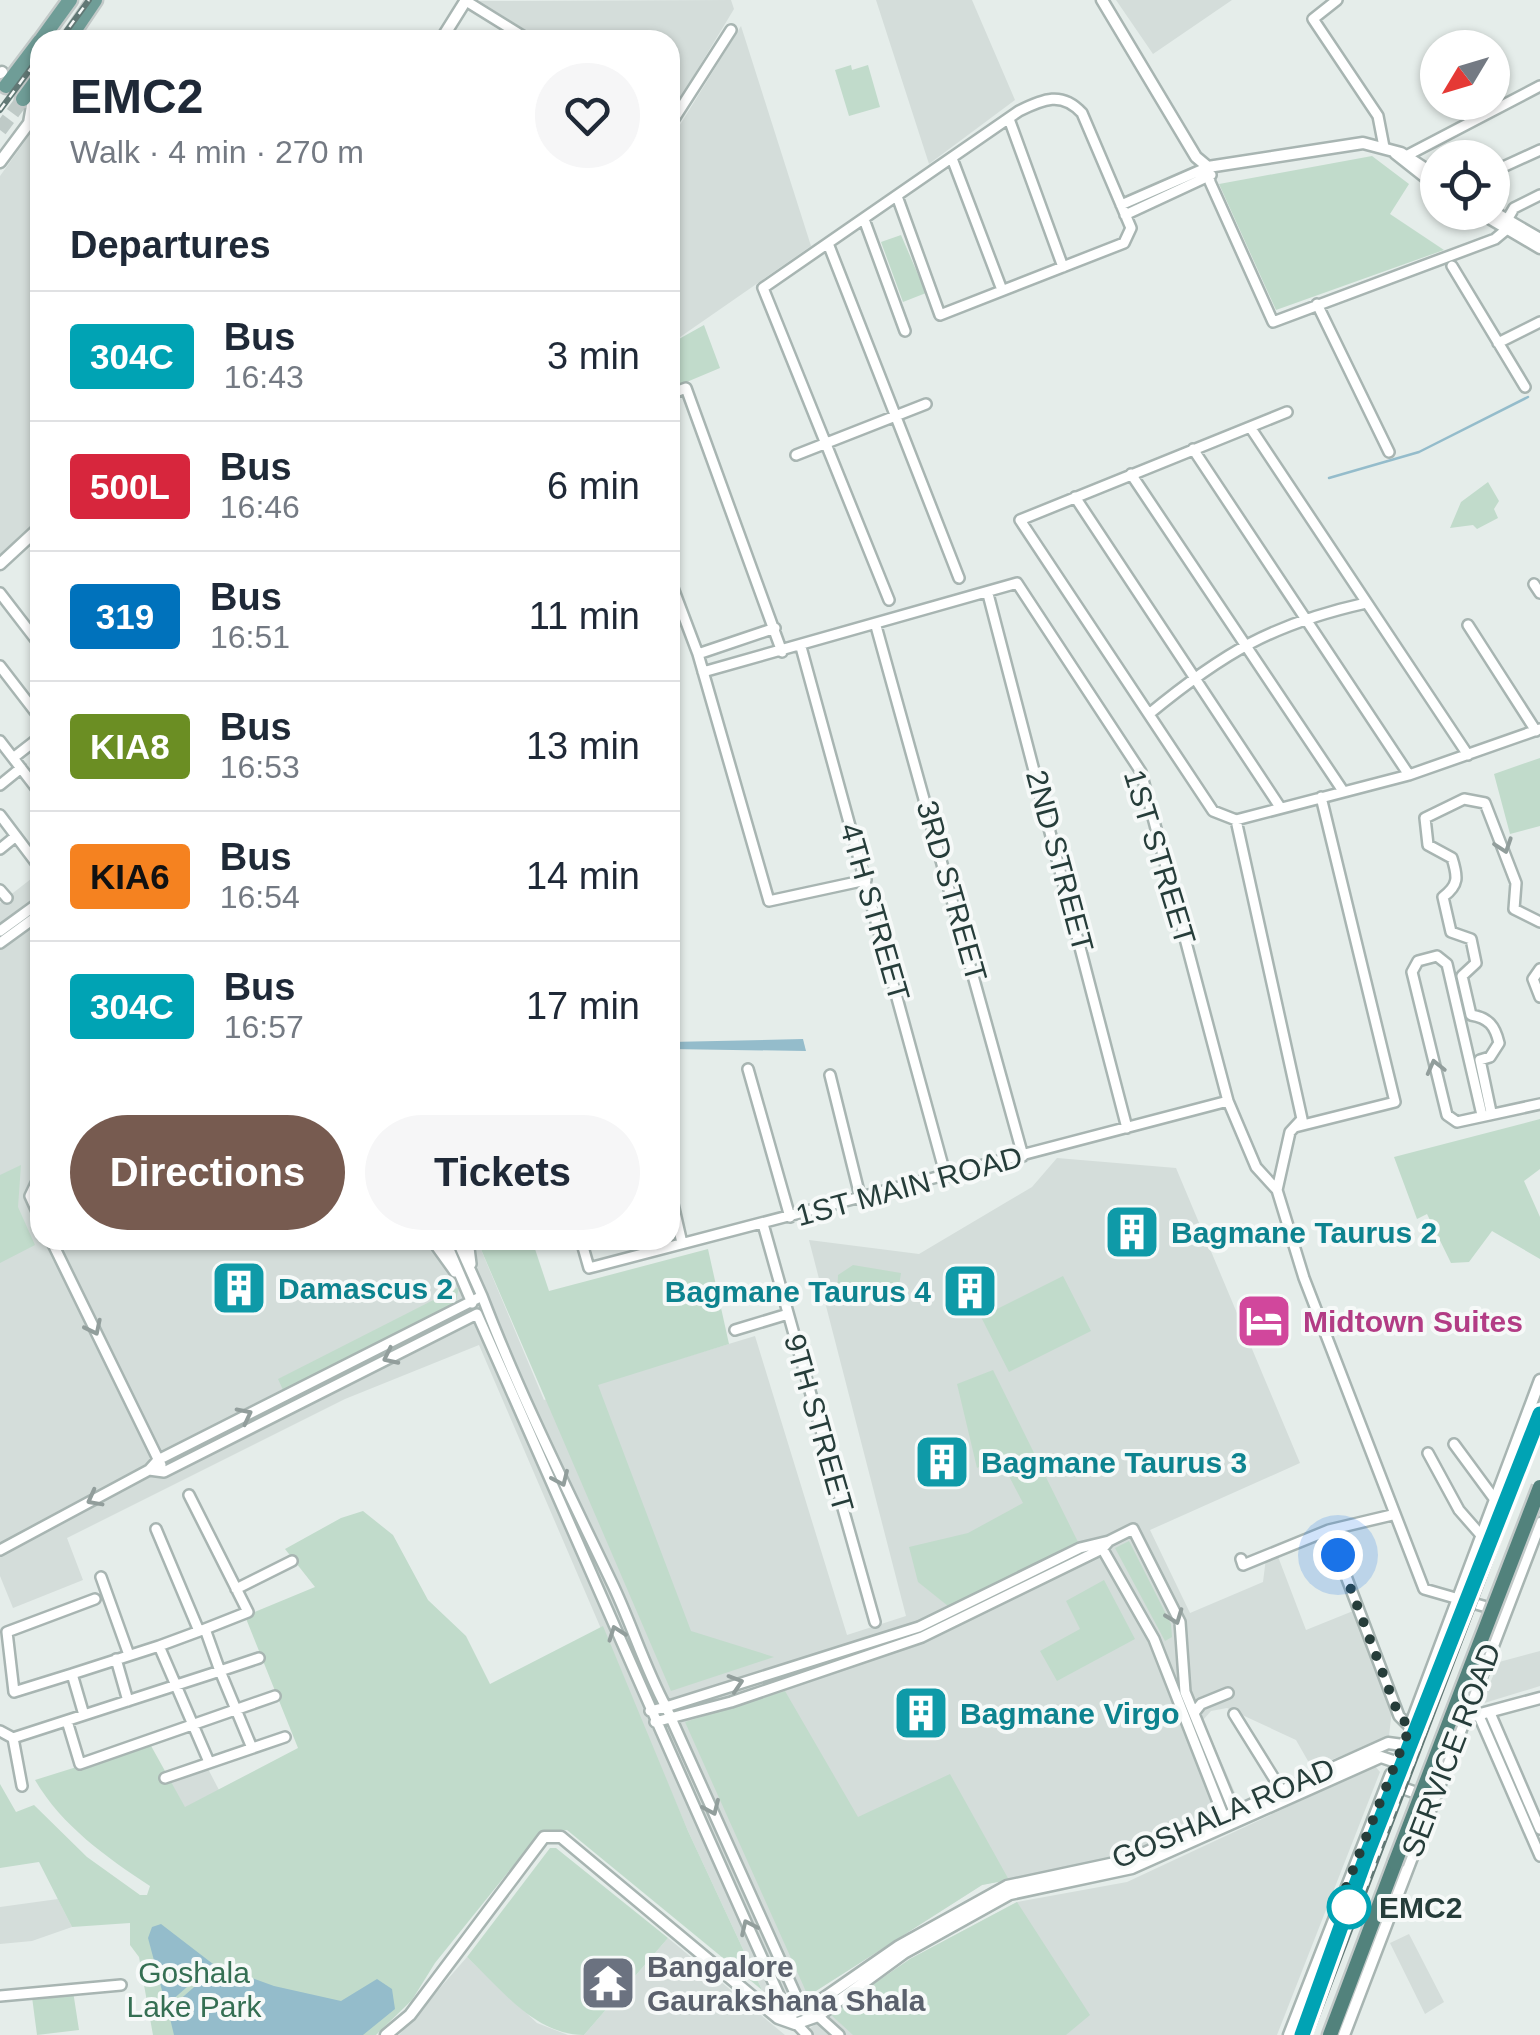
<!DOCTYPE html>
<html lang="en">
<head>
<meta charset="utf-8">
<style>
	:root { --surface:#fff; --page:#f6f6f7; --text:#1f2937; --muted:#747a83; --line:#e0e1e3; --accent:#775b50 }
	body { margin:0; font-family:Helvetica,sans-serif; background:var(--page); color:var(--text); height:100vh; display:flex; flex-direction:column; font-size:38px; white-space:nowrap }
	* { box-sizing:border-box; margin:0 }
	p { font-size:32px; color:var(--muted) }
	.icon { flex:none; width:55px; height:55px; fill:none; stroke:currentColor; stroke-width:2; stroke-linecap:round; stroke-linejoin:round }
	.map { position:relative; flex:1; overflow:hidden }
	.side { position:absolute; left:30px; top:30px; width:650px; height:1220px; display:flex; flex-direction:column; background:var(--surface); border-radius:30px; box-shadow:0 2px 8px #0004 }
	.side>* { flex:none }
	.badge { padding:0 20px; border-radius:8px; font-size:35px; line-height:65px }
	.needle { width:65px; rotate:232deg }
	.fabs { position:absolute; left:1420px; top:30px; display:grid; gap:20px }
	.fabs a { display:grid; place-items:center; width:90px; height:90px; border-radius:50%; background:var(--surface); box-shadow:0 2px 8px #0004; font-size:50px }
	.you { position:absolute; width:50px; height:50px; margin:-25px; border:8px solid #fff; border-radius:50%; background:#1a73e8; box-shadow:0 0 0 15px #1a73e833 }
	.map>.badge { position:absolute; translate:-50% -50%; box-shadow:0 0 0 5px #fff }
	h2 { padding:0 40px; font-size:38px; line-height:90px }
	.round { display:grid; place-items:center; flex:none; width:105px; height:105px; border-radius:52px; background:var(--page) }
	.summary { display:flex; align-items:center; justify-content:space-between; height:170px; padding:0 40px }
	h1 { font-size:48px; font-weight:700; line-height:75px }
	.cta { display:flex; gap:20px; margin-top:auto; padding:20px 40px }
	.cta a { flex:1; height:115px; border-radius:60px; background:var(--accent); color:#fff; font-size:40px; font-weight:700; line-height:115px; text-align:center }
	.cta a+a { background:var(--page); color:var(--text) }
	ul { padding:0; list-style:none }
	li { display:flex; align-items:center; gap:30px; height:130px; padding:0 40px; border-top:2px solid var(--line) }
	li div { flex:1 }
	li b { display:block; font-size:38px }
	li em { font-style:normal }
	li .badge { min-width:110px; font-weight:700; text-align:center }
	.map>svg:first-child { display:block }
	.built { fill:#d4ddda }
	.green { fill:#c1dbcb }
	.water { fill:#94bccb }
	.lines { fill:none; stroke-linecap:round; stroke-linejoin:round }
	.stream { stroke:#94bccb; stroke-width:2.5 }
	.primary-tunnel { stroke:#bfcac7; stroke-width:14; stroke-dasharray:14 7; stroke-linecap:butt }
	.minor-casing { stroke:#a8b5b2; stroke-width:14 }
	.tertiary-casing { stroke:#a8b5b2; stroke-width:15 }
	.primary-casing { stroke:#c2c9c8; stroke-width:19 }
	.trunk-casing { stroke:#c2c9c8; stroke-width:19 }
	.minor { stroke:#fff; stroke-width:9 }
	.tertiary { stroke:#fff; stroke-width:10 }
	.primary { stroke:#6f9d97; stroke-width:14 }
	.trunk { stroke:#52827c; stroke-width:14 }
	.rail-casing { stroke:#617875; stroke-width:6 }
	.rail { stroke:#f6f9f8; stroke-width:2.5; stroke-dasharray:8; stroke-linecap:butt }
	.trunk-bridge-casing { stroke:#c2c9c8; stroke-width:19; stroke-linecap:butt }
	.trunk-bridge { stroke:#52827c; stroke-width:14 }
	.oneway { stroke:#929e9c }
	.line-casing { stroke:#fff; stroke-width:22 }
	.line { stroke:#00a3b4; stroke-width:15 }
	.walk { stroke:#263d3a; stroke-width:10; stroke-dasharray:0 18 }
	.stop-dot { fill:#fff; stroke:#00a3b4; stroke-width:5 }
	.labels { text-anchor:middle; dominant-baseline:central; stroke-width:8; stroke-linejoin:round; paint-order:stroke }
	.street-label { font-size:30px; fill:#263d3a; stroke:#f6f9f8 }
	.culture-label { font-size:30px; font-weight:bold; fill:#0d838f; stroke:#f6f9f8; text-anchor:start }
	.hotel-label { font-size:30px; font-weight:bold; fill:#b23c85; stroke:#f6f9f8; text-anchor:start }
	.stop-label { font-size:30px; font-weight:bold; fill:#263d3a; stroke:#f6f9f8; text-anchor:start }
	.worship-label { font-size:30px; font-weight:bold; fill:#5b616d; stroke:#f6f9f8; text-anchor:start }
	.park-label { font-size:30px; fill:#356f53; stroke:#f6f9f8 }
</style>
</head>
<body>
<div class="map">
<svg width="1540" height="2035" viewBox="0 0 1540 2035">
	<rect width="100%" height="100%" fill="#e5edea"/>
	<path class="built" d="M731 0 734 9 670 115V40H542L479 1Z
		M876 0H972L1015 100 929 164Z
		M1116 0H1232L1153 54Z
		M741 26 811 246 670 344V141Z
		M36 103 40 106V518L0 554V176L38 123Z
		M40 872V1240H425L430 1249 449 1240H477L544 1400 755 1336 847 1635 906 1616 809 1240 919 1254 1032 1187 1057 1158 1176 1168 1300 1463 1150 1530 1190 1613 1263 1582 1266 1558 1277 1554 1306 1630 1358 1609 1393 1701 1389 1736 1312 1768 1296 1740 1227 1708 1211 1711 1203 1720 1239 1802 1128 1854 982 1885 808 1996 773 2000 762 1990 688 1831 479 1345 345 1399 67 1538 83 1580 13 1608 0 1576V903Z
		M1540 1651V1686L1481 1704 1499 1662Z
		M1375 1766 1380 1772 1277 2035H800L910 1959 1017 1902 1127 1882Z
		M207 1767 219 1790 185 1808 170 1781Z
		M58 1899 72 1927 32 1941 0 1944V1907Z
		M1409 1934 1444 2002 1425 2014 1390 1943Z
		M668 1938 785 2035H584Z
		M467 1957 537 2023 568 2035H399Z"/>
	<path class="green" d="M851 65 852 70 868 65 880 107 849 116 835 70Z
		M1372 156 1409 184 1390 214 1444 250 1276 310 1219 184Z
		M901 235 926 293 903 302 881 242Z
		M704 325 720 368 670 389V344Z
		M1488 482 1499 501 1494 509 1498 518 1477 529 1473 525 1450 528 1461 502Z
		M1540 758V826L1510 834 1494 774Z
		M1540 1119V1169L1524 1181 1540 1217V1259L1492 1231 1469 1262 1451 1263 1427 1214 1417 1219 1394 1157Z
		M21 1165 18 1207 35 1245 0 1263V1175Z
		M477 1240H532L549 1291 708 1249 729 1344 598 1385 691 1631 774 1657 671 1691Z
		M853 1265 901 1273 899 1286 837 1299 838 1275Z
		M1063 1276 1091 1331 1009 1372 981 1317Z
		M459 1287 455 1305 283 1390 278 1379Z
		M993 1370 1079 1544 948 1606 918 1582 909 1547 968 1533 1023 1503 999 1457 977 1468 957 1384Z
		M363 1511 393 1535 428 1600 466 1636 490 1684 603 1626 688 1831 762 1990 567 1830 538 1835 435 1963 412 2000 376 2035H153L139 1957 130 1945V1923L72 1927 39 1862 0 1868V1784L16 1812 34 1805 87 1857 140 1895H147L150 1886C106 1857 62 1826 35 1780L150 1744 185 1807 298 1748 245 1616 315 1587 285 1549 341 1518Z
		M1129 1541 1171 1624 1172 1637 1165 1641 1115 1548Z
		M1104 1580 1135 1639 1057 1681 1040 1651 1080 1629 1066 1601Z
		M785 1691 858 1817 950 1774 1009 1880 982 1885 808 1996 685 1722Z
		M550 1848H556L668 1938 584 2035C535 2035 501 1989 467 1957Z
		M1017 1902 1090 2015 1066 2035H853L830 2014 910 1959Z
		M73 1991 79 2030 37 2035 32 1997Z"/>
	<path class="water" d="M803 1039 806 1051 670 1049V1042Z
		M161 1924 213 1964 170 2002 164 1998 148 1938 152 1927Z
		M218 1966 274 1986 341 2001 377 1979 392 1989 395 2009 363 2035H174L168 2010Z"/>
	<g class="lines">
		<path class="stream" d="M1329 478 1419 452 1528 397"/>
		<path class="primary-tunnel" d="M0 130 23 99"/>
		<g class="minor-casing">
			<path id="minor" d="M1337 0 1313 19 1378 116 1384 147
				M466 1 529 40
				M1009 119 1063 267
				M670 125 731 30
				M1406 156 1540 86
				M953 161 1002 290
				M1492 172 1540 150
				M1121 205 1208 167 1210 182 1273 322 1495 239 1507 229
				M1125 215 1211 175
				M1507 220 1514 208 1540 195
				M865 222 905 331
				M829 246 959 578
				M1452 266 1525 387
				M1317 304 1389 452
				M1498 343 1540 322
				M670 394 686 388 782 652
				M1287 412 1020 520 1213 811 1236 820 1409 775 1540 729
				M1250 427 1468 755
				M1193 449 1409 775
				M796 455 926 404
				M1131 474 1343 791
				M1075 497 1280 807
				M670 580 698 654 769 901 866 880
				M1534 584 1540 593
				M0 593 40 645
				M988 594 1127 1128
				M889 600 763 288 1019 111C1043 99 1062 91 1082 113L1131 228 1124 243 940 315 898 199
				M1468 625 1536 731
				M876 626 1023 1156
				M801 647 946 1177
				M698 654 775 628
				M0 666 40 718
				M703 672 1017 583 1141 772 1228 1101 1256 1167 1277 1190 1304 1278 1424 1589 1497 1610
				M1149 714C1223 653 1272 624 1366 603
				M0 741 40 793
				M13 758 40 737
				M0 785 21 768
				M0 815 40 868
				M1236 820 1302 1119 1290 1132 1277 1190
				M0 849 16 836
				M0 890 7 898
				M0 931 40 902
				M0 943 40 914
				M1540 969 1533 979 1540 997
				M748 1069 790 1217
				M830 1075 861 1200
				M1491 1112 1480 1060 1490 1057 1499 1043C1495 1026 1489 1018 1471 1015L1462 976 1476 963 1471 939 1451 932 1443 897C1459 885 1458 877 1452 858L1428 845 1425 818 1464 799 1485 803 1516 883 1514 909 1540 922
				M1482 1115 1447 964 1437 956 1418 961 1412 972 1447 1115 1457 1122 1540 1104
				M1295 1127 1395 1102 1321 797
				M40 1175 30 1196 40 1218
				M670 1191 682 1243
				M763 1224 875 1622
				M51 1240 161 1465
				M432 1240 455 1272
				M445 1240 472 1303
				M457 1240 482 1296
				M468 1240 471 1264
				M581 1240 589 1268 1228 1101
				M735 1330 788 1314
				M1454 1444 1493 1497
				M1428 1453 1459 1510 1480 1534
				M149 1470 164 1472 477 1314C581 1548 682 1782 788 2015L807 2035
				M189 1495 248 1612 205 1629
				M156 1529 199 1631
				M1102 1548 1154 1639 1225 1820
				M0 1550 149 1470 158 1460 482 1296C519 1393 566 1487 611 1581 631 1622 644 1666 666 1707L919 1627 1080 1548 1109 1541
				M1338 1555 1399 1716 1410 1727
				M1241 1559 1243 1565 1329 1530 1392 1515
				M101 1577 129 1655
				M236 1589 292 1561
				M116 1659 128 1701
				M72 1674 159 1646
				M650 1711 666 1707 803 2011 818 2016 839 2035
				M1194 1713 1201 1704 1228 1693
				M1490 1713 1540 1829
				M1234 1714 1285 1796
				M84 1715 72 1674 14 1692 7 1632 95 1599
				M1479 1716 1540 1856
				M67 1721 80 1764 275 1696
				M655 1722 731 1702 922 1637 1102 1549 1109 1541 1133 1529 1180 1622 1185 1692 1236 1816
				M0 1731 13 1738 22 1786
				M13 1738 220 1671 205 1629 159 1646 209 1762
				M252 1748 220 1671 259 1658
				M165 1778 285 1737
				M0 1996 121 1985"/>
		</g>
		<g class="tertiary-casing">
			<path id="tertiary" d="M1102 0 1196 157 1208 167 1363 143 1401 153 1438 177
				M441 40 466 0
				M0 73 2 72
				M1395 153 1438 187
				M0 162 29 123 34 94
				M1492 211 1540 239
				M1479 212 1540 248
				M0 564 40 527
				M1462 1719 1540 1698
				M1412 1721 1540 1380
				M1388 1783 1428 1797
				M778 2018 814 2005 899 1946 1007 1886 1129 1860 1388 1743 1403 1745
				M386 2035 410 2015 544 1837H561L778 2018 795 2024 818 2016 904 1953 1010 1894 1132 1868 1381 1757 1396 1762
				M1289 2035 1391 1774
				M1344 2035 1540 1523"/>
		</g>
		<g class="primary-casing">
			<path id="primary" d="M41 40 70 0
				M68 40 95 0
				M6 86 40 41
				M23 99 40 76"/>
		</g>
		<g class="trunk-casing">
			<path id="trunk" d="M1517 1470 1540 1414
				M1302 2035 1367 1854
				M1330 2035 1395 1863"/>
		</g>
		<use href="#minor" class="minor"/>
		<use href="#tertiary" class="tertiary"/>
		<use href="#primary" class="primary"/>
		<use href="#trunk" class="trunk"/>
		<g class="rail-casing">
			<path id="rail" d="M60 40 89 0
				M0 110 40 56
				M1310 2035 1540 1431"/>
		</g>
		<use href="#rail" class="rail"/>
		<g class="trunk-bridge-casing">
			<path id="trunk-bridge" d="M1367 1854 1517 1470
				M1395 1863 1540 1487"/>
		</g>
		<use href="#trunk-bridge" class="trunk-bridge"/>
	</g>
	<defs><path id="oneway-chevron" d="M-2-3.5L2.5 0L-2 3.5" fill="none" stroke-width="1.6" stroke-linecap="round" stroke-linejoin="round" transform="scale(2.5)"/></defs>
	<g class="oneway">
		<use href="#oneway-chevron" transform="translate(1504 846) rotate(71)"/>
		<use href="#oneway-chevron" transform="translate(1435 1067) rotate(-104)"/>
		<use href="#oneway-chevron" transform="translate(94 1328) rotate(64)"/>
		<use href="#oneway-chevron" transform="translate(390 1357) rotate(154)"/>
		<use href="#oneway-chevron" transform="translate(245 1415) rotate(-27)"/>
		<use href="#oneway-chevron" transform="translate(561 1479) rotate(66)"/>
		<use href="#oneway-chevron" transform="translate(94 1499) rotate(152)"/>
		<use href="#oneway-chevron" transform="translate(1175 1617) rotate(69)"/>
		<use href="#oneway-chevron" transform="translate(616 1633) rotate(-110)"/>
		<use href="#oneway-chevron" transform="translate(736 1683) rotate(-18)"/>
		<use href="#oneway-chevron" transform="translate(712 1808) rotate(66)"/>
		<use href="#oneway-chevron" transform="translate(748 1927) rotate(-115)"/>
	</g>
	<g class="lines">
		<g class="line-casing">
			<path id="line" d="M1302 2035 1367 1854 1540 1414"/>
		</g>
		<use href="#line" class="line"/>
		<path class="walk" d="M1338 1555 1399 1716 1410 1727 1343 1895 1349 1907"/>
	</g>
	<defs>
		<g id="building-square" transform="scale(2.875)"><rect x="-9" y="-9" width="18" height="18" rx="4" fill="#0f9aa8" stroke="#f6f9f8"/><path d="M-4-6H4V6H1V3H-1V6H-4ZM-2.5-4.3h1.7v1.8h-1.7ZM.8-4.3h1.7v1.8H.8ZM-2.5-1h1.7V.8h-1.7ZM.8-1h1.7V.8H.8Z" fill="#fff"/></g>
		<g id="hotel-square" transform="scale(2.875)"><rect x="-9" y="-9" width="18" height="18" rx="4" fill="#d1479c" stroke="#f6f9f8"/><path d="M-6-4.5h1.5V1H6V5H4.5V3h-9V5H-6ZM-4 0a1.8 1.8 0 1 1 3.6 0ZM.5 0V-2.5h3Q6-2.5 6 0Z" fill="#fff"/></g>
		<g id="temple-square" transform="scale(2.875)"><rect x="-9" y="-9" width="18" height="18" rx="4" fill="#6b7280" stroke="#f6f9f8"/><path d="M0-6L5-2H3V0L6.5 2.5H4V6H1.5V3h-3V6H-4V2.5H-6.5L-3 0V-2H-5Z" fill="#fff"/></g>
	</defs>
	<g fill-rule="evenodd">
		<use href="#building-square" x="1132" y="1232"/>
		<use href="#building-square" x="239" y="1288"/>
		<use href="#building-square" x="970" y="1291"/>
		<use href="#hotel-square" x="1264" y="1321"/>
		<use href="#building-square" x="942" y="1462"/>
		<use href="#building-square" x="921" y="1713"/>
		<use href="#temple-square" x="608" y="1983"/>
	</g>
	<circle class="stop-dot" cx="1349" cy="1907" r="20"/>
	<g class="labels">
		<g class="street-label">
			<text transform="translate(1160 857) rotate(73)">1ST STREET</text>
			<text transform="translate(1060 861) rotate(75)">2ND STREET</text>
			<text transform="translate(952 891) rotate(74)">3RD STREET</text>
			<text transform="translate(875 912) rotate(74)">4TH STREET</text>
			<text transform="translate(909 1186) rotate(-15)">1ST MAIN ROAD</text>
			<text transform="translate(819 1423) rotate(74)">9TH STREET</text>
			<text transform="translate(1451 1750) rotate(-69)">SERVICE ROAD</text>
			<text transform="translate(1223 1813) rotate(-23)">GOSHALA ROAD</text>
		</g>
		<g class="culture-label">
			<text x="1171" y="1232">Bagmane Taurus 2</text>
			<text x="278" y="1288">Damascus 2</text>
			<text x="931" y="1291" text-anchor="end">Bagmane Taurus 4</text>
			<text x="981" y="1462">Bagmane Taurus 3</text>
			<text x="960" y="1713">Bagmane Virgo</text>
		</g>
		<g class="hotel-label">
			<text x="1303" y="1321">Midtown Suites</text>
		</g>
		<g class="stop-label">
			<text x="1379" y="1907">EMC2</text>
		</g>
		<g class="worship-label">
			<text x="647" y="1966">Bangalore<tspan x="647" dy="34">Gaurakshana Shala</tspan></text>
		</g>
		<g class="park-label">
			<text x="194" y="1972">Goshala<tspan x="194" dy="34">Lake Park</tspan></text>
		</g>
	</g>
</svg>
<div class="fabs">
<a><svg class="needle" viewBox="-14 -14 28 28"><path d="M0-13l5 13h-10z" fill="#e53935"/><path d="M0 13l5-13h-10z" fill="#747a83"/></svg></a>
<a><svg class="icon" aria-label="locate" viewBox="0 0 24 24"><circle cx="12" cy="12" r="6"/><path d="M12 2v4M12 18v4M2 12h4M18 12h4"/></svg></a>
</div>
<div class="you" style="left:1338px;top:1555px"></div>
<section class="side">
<div class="summary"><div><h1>EMC2</h1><p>Walk · 4 min · 270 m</p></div><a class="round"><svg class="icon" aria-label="heart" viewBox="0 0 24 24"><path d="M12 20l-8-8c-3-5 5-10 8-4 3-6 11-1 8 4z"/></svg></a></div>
<h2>Departures</h2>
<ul>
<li><span class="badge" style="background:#00a3b4;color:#fff">304C</span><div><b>Bus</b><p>16:43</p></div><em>3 min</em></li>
<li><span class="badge" style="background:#d7263d;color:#fff">500L</span><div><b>Bus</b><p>16:46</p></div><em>6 min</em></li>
<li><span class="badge" style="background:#0072bc;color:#fff">319</span><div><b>Bus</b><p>16:51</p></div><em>11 min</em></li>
<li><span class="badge" style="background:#6b8e23;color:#fff">KIA8</span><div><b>Bus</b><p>16:53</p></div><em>13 min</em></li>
<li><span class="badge" style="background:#f58220;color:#111">KIA6</span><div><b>Bus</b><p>16:54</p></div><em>14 min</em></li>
<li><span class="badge" style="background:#00a3b4;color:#fff">304C</span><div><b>Bus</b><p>16:57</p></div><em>17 min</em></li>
</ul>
<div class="cta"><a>Directions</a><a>Tickets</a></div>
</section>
</div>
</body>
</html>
